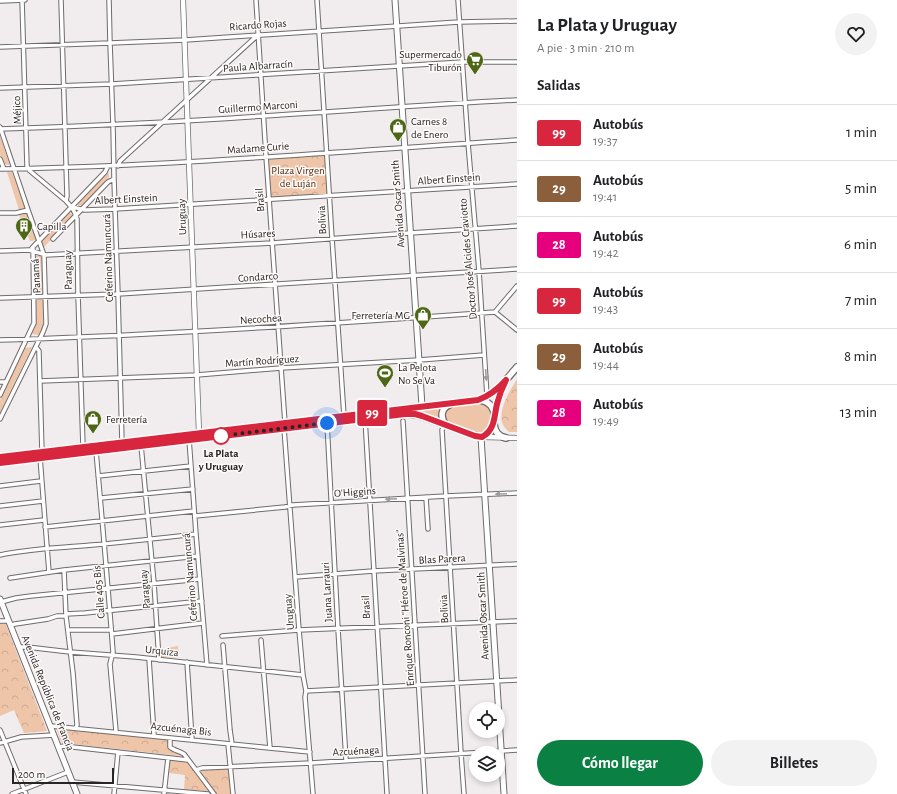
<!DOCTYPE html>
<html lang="es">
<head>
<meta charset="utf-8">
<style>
	:root { --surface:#fff; --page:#f2f2f2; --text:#202124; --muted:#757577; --line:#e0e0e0; --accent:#0b8043 }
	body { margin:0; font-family:"Alegreya Sans",sans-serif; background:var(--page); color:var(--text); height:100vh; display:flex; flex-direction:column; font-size:15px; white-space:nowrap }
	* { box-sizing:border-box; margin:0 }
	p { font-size:13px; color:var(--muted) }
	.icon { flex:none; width:22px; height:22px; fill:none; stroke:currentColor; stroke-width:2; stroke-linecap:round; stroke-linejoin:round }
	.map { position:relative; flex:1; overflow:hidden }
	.details { display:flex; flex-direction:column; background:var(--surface); width:380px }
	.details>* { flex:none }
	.badge { padding:0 8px; border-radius:3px; font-size:14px; line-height:26px }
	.tools { position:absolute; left:469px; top:702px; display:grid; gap:8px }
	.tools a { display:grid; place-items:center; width:36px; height:36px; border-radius:50%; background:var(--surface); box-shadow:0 2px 6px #0003; font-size:20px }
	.scale { position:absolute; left:12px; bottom:10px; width:102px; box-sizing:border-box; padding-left:4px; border:2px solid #272525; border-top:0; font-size:11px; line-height:14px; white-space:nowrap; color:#272525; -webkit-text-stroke:3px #fffafa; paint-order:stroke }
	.you { position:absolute; width:20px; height:20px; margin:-10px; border:3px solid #fff; border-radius:50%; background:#1a73e8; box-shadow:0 0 0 6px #1a73e833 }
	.map>.badge { position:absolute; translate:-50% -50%; box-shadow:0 0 0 2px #fff }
	h2 { padding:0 20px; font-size:15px; line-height:36px }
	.round { display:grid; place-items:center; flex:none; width:42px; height:42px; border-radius:21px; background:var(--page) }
	.head { display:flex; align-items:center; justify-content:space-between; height:68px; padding:0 20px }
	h1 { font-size:19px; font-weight:600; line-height:30px }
	.primary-button { display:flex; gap:8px; margin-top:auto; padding:8px 20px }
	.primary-button a { flex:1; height:46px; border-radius:24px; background:var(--accent); color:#fff; font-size:16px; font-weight:600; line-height:46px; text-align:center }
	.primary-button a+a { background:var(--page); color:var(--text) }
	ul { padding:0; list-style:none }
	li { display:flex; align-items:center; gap:12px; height:56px; padding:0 20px; border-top:1px solid var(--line) }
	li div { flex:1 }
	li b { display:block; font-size:15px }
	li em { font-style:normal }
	li .badge { min-width:44px; font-weight:700; text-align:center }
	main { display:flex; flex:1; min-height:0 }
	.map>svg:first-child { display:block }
	.grass { fill:#eec5a8 }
	.forest { fill:url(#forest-crowns) }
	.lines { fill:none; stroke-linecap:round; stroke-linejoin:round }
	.minor-casing { stroke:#706b6c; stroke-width:5.5 }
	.tertiary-casing { stroke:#706b6c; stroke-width:6 }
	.secondary-casing { stroke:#706b6c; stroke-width:7 }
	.primary-casing { stroke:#706b6c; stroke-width:8 }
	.minor { stroke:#fff; stroke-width:3.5 }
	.tertiary { stroke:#fff; stroke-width:4.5 }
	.secondary { stroke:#fff; stroke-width:5 }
	.primary { stroke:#fff; stroke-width:5.5 }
	.oneway { fill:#9e9d9d }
	.line-casing { stroke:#fff; stroke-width:9 }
	.line { stroke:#d7263d; stroke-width:6 }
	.walk { stroke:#272525; stroke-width:4; stroke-dasharray:0 7.2 }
	.stop-dot { fill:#fff; stroke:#d7263d; stroke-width:2 }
	.labels { text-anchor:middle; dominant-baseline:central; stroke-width:3; stroke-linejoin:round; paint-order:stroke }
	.street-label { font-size:11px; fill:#272525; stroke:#fffafa }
	.poi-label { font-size:11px; fill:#272525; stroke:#fffafa; text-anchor:start }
	.park-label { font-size:11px; fill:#512906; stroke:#fffafa }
	.stop-label { font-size:11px; font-weight:bold; fill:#272525; stroke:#fffafa }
</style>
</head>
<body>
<main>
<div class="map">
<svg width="517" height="794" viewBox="0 0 517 794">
	<defs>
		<pattern id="forest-crowns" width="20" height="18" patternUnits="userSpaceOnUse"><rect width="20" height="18" fill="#eec5a8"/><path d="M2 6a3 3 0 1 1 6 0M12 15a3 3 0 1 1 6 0" fill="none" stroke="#cca990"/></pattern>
	</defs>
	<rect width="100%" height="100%" fill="#f1eced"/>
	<path class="grass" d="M0 136 10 165 4 164 0 154Z
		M7 172H12L25 208 19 210Z
		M109 173V177L83 205 78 206 77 203 104 175Z
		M70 212 73 216 43 248 42 242 43 239Z
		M35 256H42V258L43 292H36Z
		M44 299 43 326 39 335 32 334 36 325V300Z
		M32 347 0 413V400L25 348Z
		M481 403 488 405C489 407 492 411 493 413 494 421 488 432 480 433 476 434 450 424 447 421 445 419 445 419 444 416L446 409 453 405Z
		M443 406V422L419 413 407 412 0 460V459Z"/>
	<path class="forest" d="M326 153 329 196 269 199 266 156Z
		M27 213 37 240 30 241 19 215Z
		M517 379V432H509C506 429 503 426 502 422 499 407 510 391 517 379Z
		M0 622H5L47 731 24 733 14 710 0 716Z
		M178 646 179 658 162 657V649Z
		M56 727 169 739 168 747 169 749 183 754 182 756 63 743 60 740Z
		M170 759 187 762 209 788 208 791 184 790 185 775 169 773Z
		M230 768 231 794H216L200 770Z"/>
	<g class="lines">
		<g class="minor-casing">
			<path id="minor" d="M22 0 27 166 30 171 66 201
				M61 0 67 196 66 201C72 207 75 211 77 219L78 295 83 447
				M109 0 110 43 113 125 114 179 118 294 122 443
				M256 0 266 156 285 423
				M317 0 332 238 344 416
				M458 0 468 143 479 271 487 396
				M0 1 25 0
				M0 47 110 43 185 40 459 22 517 21
				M0 88 112 84 463 62H517
				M0 127 28 210 44 255 46 324 43 332 0 419
				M0 129C88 126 175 122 263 116 348 111 432 104 517 100
				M0 159 4 169
				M118 166 120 161 259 34
				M0 169C173 166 345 151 517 140
				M72 207 85 210 115 209 517 184
				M0 213H16L28 210
				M53 239 108 182 114 179
				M32 248 105 172 108 166
				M0 251 29 250 46 255 272 243 410 233 517 226
				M0 298 118 294 517 269
				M495 312 517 286
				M0 340C165 335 330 324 495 312L517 330
				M36 347 39 351V353L42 452
				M40 381 197 375 281 368 419 360 484 355
				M0 382H6
				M0 395 34 323 33 247
				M365 418 387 794
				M403 421 425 794
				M327 423 338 629 346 760
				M445 425 442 430 461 753 464 794
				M284 428 299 630 303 675 306 691 305 697 313 794
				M189 439 196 534 207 665
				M141 445 154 583 159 660
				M96 451C102 518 108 585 113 652L110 664 116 731
				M40 457 49 572
				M98 476 191 466
				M0 486 41 481
				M426 497 428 529
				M101 498 193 489
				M0 506 43 501
				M195 516 285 507 293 505 446 496 517 493
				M0 525 44 520
				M45 527 194 511
				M0 555C30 548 61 548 92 545 127 542 161 538 196 534
				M64 570 66 616 73 673 77 725 76 728
				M295 577 373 571 517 564
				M10 578 64 570 198 556
				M1 602 16 598 31 596 200 579
				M66 614 85 613 202 601
				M0 621H9
				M11 625 15 624 48 619 57 616H66
				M68 630H111
				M112 634 203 623
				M222 636 299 630 517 621
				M261 640 270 748
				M223 645 230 730 232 744
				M19 647H27L70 652 136 657 303 675
				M149 659 154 735
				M187 662 192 740
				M306 691 517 680
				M51 726C137 734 223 743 310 752
				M0 730 26 794
				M170 738V747C173 750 179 751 184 754L214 794
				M0 743 21 737 54 735
				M228 744 233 794
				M59 747 64 746 188 760
				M196 770 202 768 311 763 517 750
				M72 782 208 794
				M12 794 68 772
				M114 794 118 752
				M164 794 168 758"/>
		</g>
		<g class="tertiary-casing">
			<path id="tertiary" d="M183 0 199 433
				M483 437 517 438"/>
		</g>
		<g class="secondary-casing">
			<path id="secondary" d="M395 0 422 406
				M481 437 504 794
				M0 599 77 794"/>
		</g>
		<g class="primary-casing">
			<path id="primary" d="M480 400C488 401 493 406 495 415
				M445 424C440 416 441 408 451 404
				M494 424C495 432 498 436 506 438
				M0 457 478 400C495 395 506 380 517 367
				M0 463 405 414 418 415 472 435 482 437C495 431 494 417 497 404 499 396 502 388 506 380"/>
		</g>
		<use href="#minor" class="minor"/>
		<use href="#tertiary" class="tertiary"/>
		<use href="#secondary" class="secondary"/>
		<use href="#primary" class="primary"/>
	</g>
	<defs><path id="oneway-solid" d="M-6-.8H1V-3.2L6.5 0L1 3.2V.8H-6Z"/></defs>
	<g class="oneway">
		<use href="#oneway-solid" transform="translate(486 375) rotate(86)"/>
		<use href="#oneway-solid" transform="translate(501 494) rotate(178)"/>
		<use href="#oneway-solid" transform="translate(391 499) rotate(177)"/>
	</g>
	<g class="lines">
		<g class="line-casing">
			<path id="line" d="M0 457 478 400C489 396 498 389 506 380 502 388 499 396 497 404 494 417 495 430 482 437L475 436 422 416 415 414H405L0 463"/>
		</g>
		<use href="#line" class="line"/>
		<path class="walk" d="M221 436 327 423"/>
	</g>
	<defs>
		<g id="supermarket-pin" transform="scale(0.9)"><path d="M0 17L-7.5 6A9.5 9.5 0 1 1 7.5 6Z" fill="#4d6717" stroke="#fffafa"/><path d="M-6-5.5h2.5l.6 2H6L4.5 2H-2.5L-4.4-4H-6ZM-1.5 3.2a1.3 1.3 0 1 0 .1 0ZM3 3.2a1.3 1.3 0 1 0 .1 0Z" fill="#fff"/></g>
		<g id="shop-pin" transform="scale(0.9)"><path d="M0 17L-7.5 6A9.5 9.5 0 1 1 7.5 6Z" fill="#4d6717" stroke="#fffafa"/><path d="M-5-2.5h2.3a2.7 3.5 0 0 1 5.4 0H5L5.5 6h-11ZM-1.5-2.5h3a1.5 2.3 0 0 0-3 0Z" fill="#fff"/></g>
		<g id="building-pin" transform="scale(0.9)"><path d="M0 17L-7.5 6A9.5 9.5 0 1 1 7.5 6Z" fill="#4d6717" stroke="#fffafa"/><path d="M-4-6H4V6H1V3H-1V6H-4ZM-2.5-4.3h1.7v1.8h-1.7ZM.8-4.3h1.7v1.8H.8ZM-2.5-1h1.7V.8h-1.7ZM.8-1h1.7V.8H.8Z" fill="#fff"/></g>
		<g id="stadium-pin" transform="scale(0.9)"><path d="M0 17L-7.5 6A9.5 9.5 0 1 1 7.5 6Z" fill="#4d6717" stroke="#fffafa"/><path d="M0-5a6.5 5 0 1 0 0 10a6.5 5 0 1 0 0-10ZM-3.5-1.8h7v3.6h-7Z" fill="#fff"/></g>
	</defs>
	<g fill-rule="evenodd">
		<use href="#supermarket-pin" x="475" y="60"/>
		<use href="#shop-pin" x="398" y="127"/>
		<use href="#building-pin" x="24" y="226"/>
		<use href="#shop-pin" x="423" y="315"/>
		<use href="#stadium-pin" x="385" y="373"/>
		<use href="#shop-pin" x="93" y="419"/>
	</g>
	<circle class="stop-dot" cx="221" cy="436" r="8"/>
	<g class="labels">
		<g class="street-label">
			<text transform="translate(258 25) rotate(-4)">Ricardo Rojas</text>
			<text transform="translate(258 66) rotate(-4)">Paula Albarracín</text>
			<text transform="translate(258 107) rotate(-4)">Guillermo Marconi</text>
			<text transform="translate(17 110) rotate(-92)">Méjico</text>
			<text transform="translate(258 148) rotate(-4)">Madame Curie</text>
			<text transform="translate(449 179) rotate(-4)">Albert Einstein</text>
			<text transform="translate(126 199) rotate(-3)">Albert Einstein</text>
			<text transform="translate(260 200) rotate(-94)">Brasil</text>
			<text transform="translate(398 204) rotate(-94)">Avenida Oscar Smith</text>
			<text transform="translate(182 217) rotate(-92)">Uruguay</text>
			<text transform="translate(322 220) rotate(-93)">Bolivia</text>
			<text transform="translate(258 234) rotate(-3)">Húsares</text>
			<text transform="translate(108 258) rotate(-92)">Ceferino Namuncurá</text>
			<text transform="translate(468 259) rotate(-95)">Doctor José Alcides Craviotto</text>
			<text transform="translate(68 270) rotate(-91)">Paraguay</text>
			<text transform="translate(36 276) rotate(-93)">Panamá</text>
			<text transform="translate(258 277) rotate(-4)">Condarco</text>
			<text transform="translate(261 319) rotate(-4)">Necochea</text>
			<text transform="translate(262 361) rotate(-4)">Martín Rodríguez</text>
			<text transform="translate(355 492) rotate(-4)">O'Higgins</text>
			<text transform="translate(442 559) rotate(-3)">Blas Parera</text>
			<text transform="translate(190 577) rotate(-95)">Ceferino Namuncurá</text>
			<text transform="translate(145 589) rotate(-95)">Paraguay</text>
			<text transform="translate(99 592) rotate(-95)">Calle 405 Bis</text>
			<text transform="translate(327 592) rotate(-93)">Juana Larrauri</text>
			<text transform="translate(366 607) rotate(-93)">Brasil</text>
			<text transform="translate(405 608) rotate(-94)">Enrique Ronconi "Héroe de Malvinas"</text>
			<text transform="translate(444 609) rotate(-93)">Bolivia</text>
			<text transform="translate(289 612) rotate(-95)">Uruguay</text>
			<text transform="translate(483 616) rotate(-93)">Avenida Oscar Smith</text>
			<text transform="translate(162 651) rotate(6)">Urquiza</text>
			<text transform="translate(48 693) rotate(68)">Avenida República de Francia</text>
			<text transform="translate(181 729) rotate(6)">Azcuénaga Bis</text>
			<text transform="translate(356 751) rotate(-3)">Azcuénaga</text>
		</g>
		<g class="poi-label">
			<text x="462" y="54" text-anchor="end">Supermercado<tspan x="462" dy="13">Tiburón</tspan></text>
			<text x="411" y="121">Carnes 8<tspan x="411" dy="13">de Enero</tspan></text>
			<text x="37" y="226">Capilla</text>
			<text x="410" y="315" text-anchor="end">Ferretería MG</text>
			<text x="398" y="367">La Pelota<tspan x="398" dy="13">No Se Va</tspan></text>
			<text x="106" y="419">Ferretería</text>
		</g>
		<g class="park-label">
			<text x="298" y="170">Plaza Virgen<tspan x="298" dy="13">de Luján</tspan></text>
		</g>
		<g class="stop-label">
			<text x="221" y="453">La Plata<tspan x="221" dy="13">y Uruguay</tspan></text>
		</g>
	</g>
</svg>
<div class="tools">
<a><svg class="icon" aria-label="locate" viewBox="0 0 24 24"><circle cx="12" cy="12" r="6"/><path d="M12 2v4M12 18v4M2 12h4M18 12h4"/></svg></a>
<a><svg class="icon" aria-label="layers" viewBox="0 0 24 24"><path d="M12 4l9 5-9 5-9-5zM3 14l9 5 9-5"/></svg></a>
</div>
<div class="scale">200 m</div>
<div class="you" style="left:327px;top:423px"></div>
<b class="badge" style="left:372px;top:413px;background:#d7263d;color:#fff">99</b>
</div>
<section class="details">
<div class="head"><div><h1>La Plata y Uruguay</h1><p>A pie · 3 min · 210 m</p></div><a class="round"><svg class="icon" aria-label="heart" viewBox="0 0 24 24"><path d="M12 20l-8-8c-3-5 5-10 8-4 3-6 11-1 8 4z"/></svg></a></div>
<h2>Salidas</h2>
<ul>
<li><span class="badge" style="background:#d7263d;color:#fff">99</span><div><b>Autobús</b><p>19:37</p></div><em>1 min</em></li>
<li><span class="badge" style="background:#8b5e3c;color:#fff">29</span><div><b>Autobús</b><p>19:41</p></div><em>5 min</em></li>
<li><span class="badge" style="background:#e6007e;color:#fff">28</span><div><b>Autobús</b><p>19:42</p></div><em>6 min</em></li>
<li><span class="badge" style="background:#d7263d;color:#fff">99</span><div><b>Autobús</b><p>19:43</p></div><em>7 min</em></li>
<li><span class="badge" style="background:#8b5e3c;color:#fff">29</span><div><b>Autobús</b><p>19:44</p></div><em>8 min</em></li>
<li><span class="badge" style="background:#e6007e;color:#fff">28</span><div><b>Autobús</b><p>19:49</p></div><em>13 min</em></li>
</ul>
<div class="primary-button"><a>Cómo llegar</a><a>Billetes</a></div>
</section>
</main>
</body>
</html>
